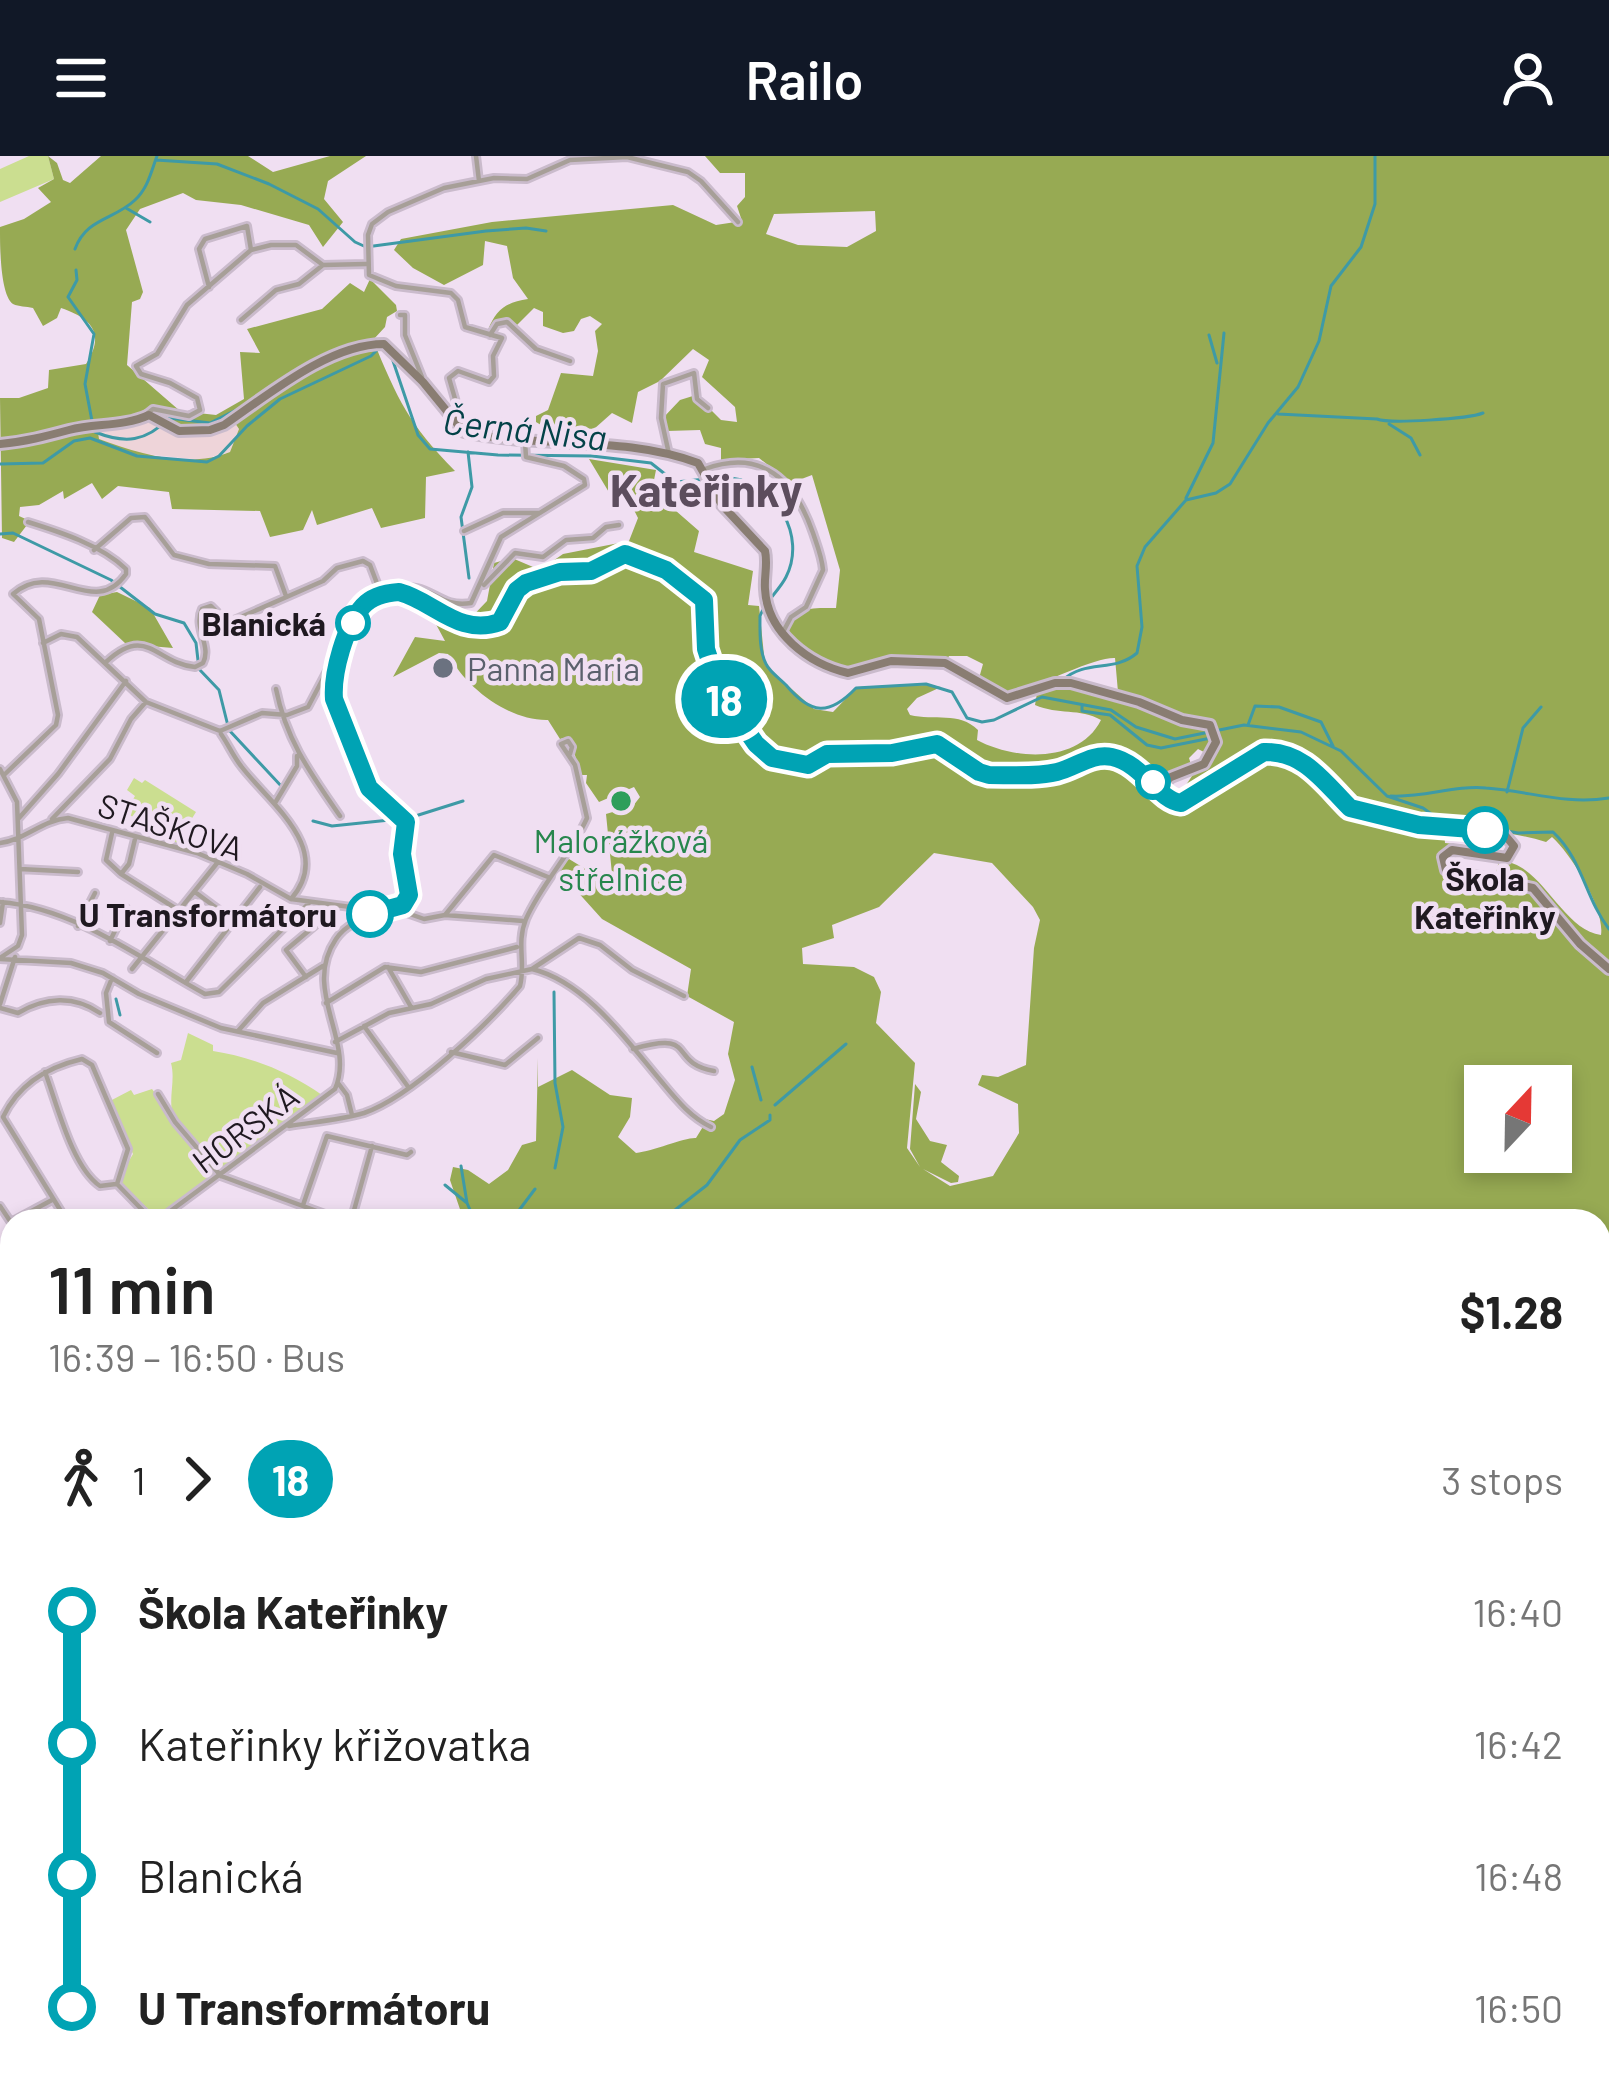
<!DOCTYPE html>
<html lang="en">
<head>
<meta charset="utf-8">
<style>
	:root { --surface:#fff; --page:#f6f6f6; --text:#222; --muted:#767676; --accent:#111827 }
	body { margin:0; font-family:Barlow,sans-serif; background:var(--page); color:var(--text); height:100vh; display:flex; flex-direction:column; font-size:45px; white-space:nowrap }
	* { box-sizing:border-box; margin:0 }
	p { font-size:39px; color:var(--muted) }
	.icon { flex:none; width:66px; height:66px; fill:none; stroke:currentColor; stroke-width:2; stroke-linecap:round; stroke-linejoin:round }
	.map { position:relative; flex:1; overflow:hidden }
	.drawer { position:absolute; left:0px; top:1053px; width:1611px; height:891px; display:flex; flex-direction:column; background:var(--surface); border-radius:36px 36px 0 0; box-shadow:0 6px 18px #0003 }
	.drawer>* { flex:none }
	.badge { padding:0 24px; border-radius:39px; font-size:42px; line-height:78px }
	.needle { width:78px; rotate:22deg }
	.tools { position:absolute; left:1464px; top:909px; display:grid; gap:24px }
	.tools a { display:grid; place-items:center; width:108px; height:108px; border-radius:0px; background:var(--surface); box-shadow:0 6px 18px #0003; font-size:60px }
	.map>.badge { position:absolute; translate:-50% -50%; box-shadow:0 0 0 6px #fff }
	.legs { display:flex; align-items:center; gap:18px; height:132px; padding:0 48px; font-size:39px }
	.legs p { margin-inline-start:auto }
	.headline { display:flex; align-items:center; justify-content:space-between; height:204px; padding:0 48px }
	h1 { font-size:66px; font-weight:600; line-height:90px }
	ul { padding:0 48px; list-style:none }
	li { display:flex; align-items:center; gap:42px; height:132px; font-size:45px }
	li i { display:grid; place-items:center; width:18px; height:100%; margin:0 15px; background:currentColor }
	li i::after { content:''; width:30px; height:30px; margin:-15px; border:9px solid; border-radius:50%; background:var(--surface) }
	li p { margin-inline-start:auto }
	li:first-child i { background:linear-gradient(#0000 50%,currentColor 0) }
	li:last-child i { background:linear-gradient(currentColor 50%,#0000 0) }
	header { display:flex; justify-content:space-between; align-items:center; height:156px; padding:0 48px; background:var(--accent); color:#fff; font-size:54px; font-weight:600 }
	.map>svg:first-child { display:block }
	.industrial { fill:#eed4d9 }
	.green { fill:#cbde90 }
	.forest { fill:#97aa53; fill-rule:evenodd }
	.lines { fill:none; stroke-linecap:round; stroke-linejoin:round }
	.stream { stroke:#3e9aa6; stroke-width:3 }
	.street-casing { stroke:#cabbcc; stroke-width:10 }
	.secondary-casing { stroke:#cabbcc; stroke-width:14 }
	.street { stroke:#a79f98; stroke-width:4.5 }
	.secondary { stroke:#897d72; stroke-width:8 }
	.tram { stroke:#4f4650; stroke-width:3 }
	.line-1-casing { stroke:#fff; stroke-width:27 }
	.line-1 { stroke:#00a3b4; stroke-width:18 }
	.stop-1-dot { fill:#fff; stroke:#00a3b4; stroke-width:6 }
	.worship-dot { fill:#6b7280; stroke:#f0dff2; stroke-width:4.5 }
	.leisure-dot { fill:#2e9e5b; stroke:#f0dff2; stroke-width:4.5 }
	.labels { text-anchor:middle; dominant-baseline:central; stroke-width:9; stroke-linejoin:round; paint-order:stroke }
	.stop-label { font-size:33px; font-weight:bold; fill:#1f1920; stroke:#f0dff2; text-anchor:end }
	.worship-label { font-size:33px; fill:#5b616d; stroke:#f0dff2; text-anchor:start }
	.street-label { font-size:33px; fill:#1f1920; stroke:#f0dff2 }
	.leisure-label { font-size:33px; fill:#27864d; stroke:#f0dff2 }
	.water-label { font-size:36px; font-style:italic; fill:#034248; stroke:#f0dff2 }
	.district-label { font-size:45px; font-weight:bold; fill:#5c4d5d; stroke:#f0dff2 }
</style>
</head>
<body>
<header><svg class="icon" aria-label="menu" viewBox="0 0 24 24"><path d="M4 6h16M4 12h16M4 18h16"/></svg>Railo<svg class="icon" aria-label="person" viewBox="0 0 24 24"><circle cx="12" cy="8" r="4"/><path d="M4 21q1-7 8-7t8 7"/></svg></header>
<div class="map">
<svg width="1609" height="1943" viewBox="0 0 1609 1943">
	<rect width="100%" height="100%" fill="#f0dff2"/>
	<path class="industrial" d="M152 261 217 274 235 267 239 273 230 296 200 304 136 297 99 283 98 276Z"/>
	<path class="green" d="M29 0H48L54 23 0 46V13Z
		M134 622 142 627 145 624 196 656 176 688 125 656 135 640 127 634Z
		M188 877 213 889V895C252 901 289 916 322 939L217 1016 206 1005 214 1020 156 1060 121 1028V1018L133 998 108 946 131 934 134 939 152 933 174 962C167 944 176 926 171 907L181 904Z"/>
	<path class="forest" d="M48 0 57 7 63 24 70 27 101 0H248L273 16 330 0H366L328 25 324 43 343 66 323 91 309 69 241 49 196 44 183 37 140 53 126 74 143 136 140 143 132 146 127 209 180 255 216 259 244 243 240 196 260 197 247 173 322 153 350 127 364 136 370 123 396 149 397 155 387 161 385 171 373 184C398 244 408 267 455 315L426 321 425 362 381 372 372 352 317 369 312 354 303 374 270 381 260 355 172 353 169 336 118 330 102 343 92 327 64 343 63 335 39 349 20 351 19 360 30 365 14 386 2 382 0 242H19L48 232 49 214 86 208C106 177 91 162 61 152L57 162 43 170 33 152C26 150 19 151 13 148 0 139 0 89 0 71L24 63 51 46 38 32 54 23ZM152 261 162 263 169 275C190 281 215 275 235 267L239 273 230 296C189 313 139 298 99 283L98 276 103 274Z
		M705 0H1609V810L1581 787 1538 733 1528 727 1495 721 1499 705C1541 704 1561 774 1601 779 1605 753 1572 699 1552 681L1546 686C1494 670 1439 674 1388 656L1387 649 1363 646 1346 635 1341 640C1327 627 1315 608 1301 597 1271 575 1208 628 1181 645L1165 639 1182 635 1194 617 1213 601 1219 586 1217 575 1208 566 1182 562 1118 536 1115 502C1094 501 1033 532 1008 540L978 526 983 508 967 500H949L946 505 891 502 857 514H841L799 493 786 478C793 450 812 452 836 452L840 414 812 319 791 327 759 302 721 304V292L705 288 700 274 667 275 663 262 680 244 696 239 721 264 737 266 735 251 702 221 709 204 693 193 660 225 638 236 632 267 612 257 594 273 541 269 536 266V260L548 254 561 217 593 220 598 195 595 175 602 168 590 160 581 163 574 175 563 177 543 170V156L534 152 515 171 503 163 488 174C496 153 507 146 528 143L513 122 507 90 485 85 483 109 444 129 413 112 394 94 401 83 492 66 673 49 716 69 742 65 737 50 745 41V17H720ZM875 55 876 75 847 91 798 89 766 78 774 58Z
		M589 303 656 314 652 334 699 375 694 396 753 415 748 449 759 450 765 509 814 553 833 556 857 531 930 529 941 531 917 542 907 553 910 559C934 565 959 555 978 574L977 584C1014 604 1079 608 1101 564 1080 552 1058 559 1035 549L1037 537 1063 529 1117 541 1210 574 1213 586 1208 598 1198 593 1189 602 1192 612 1169 618 1157 629 1161 643 1182 650 1265 599C1308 588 1319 633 1348 654 1359 662 1426 670 1444 674L1445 687 1493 692 1505 699 1451 691 1440 700 1439 708 1452 721 1515 729 1534 737 1578 790 1609 817V1943H1181L1192 1932H1599V1065H464L450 1024 453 1011 468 1014 489 1028 508 1014 522 989 536 985 538 902V931L572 914 610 939 632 942 630 961 618 981 636 997C653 995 686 981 696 982L704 969 700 962 714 965 724 958 735 924 728 898 734 866 687 840 691 813 602 763 557 713 569 703 592 717 601 715 607 730 613 728 606 658 633 650 640 641 634 631 599 646 586 627 587 619H582C575 606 575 592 568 581L560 583 548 564C509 565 466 532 448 498L439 497 393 521 415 481 445 485 431 459 463 470 487 445 494 407 512 402 540 414 563 398 629 385 638 362 632 350 610 338ZM934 697 992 707 1033 751 1040 764 1034 792 1026 909 998 921 982 919 978 929 1018 948 1019 977 993 1020 950 1030 923 1013 951 1027 958 1026 959 1020 941 1006 947 989 930 985 916 963 921 936 915 928 910 993 920 1011 907 992 915 907 876 867 881 836 874 821 854 811 803 808 802 792 834 782 832 769 879 751ZM1485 930H1551V996H1485Z
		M117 436 150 452 173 492 126 488 92 456 100 439Z
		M0 1850 12 1860V1932H84L72 1943 38 1936 36 1943 0 1941V1893H5L6 1888 0 1887Z
		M471 1932H715L724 1943H473L467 1940Z
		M762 1932H1084L1076 1943H754Z"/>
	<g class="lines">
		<path class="stream" d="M156 4 217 8 269 28 318 53 355 86 366 91 486 75 526 72 546 75
			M126 52 150 66
			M75 93C86 62 114 64 135 44 148 32 151 16 157 0
			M76 114 77 124 68 141 94 178 85 228 92 265
			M1209 179 1217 207
			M391 199 418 279 430 293 498 299 592 300 651 307 675 326C693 325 713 321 731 322 776 327 807 380 786 421 779 435 766 444 760 460 760 475 759 494 766 508 770 516 779 522 786 529 811 559 829 560 856 532L926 528 952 536 967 562 982 566 994 564 1042 541 1111 554 1136 571 1175 583 1244 569 1301 576 1341 595 1387 640 1423 652 1437 662 1518 677 1553 676C1583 704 1585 742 1609 773
			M277 228 309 208
			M1278 258 1377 263C1389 268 1468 263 1483 257
			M1389 268 1411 282 1420 299
			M95 276C125 288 146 286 169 262L210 267 244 250
			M468 296 472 331 461 361 469 422
			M0 308 43 307 74 285 90 282 137 300 207 306 219 300 247 270 280 243 371 200 379 192 385 193
			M1186 342 1213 287 1224 177
			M0 378 13 377 111 424 155 458 184 467 196 487 199 513 219 534 229 574 283 632
			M1063 524C1086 503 1114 517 1137 497L1142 471 1137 410 1145 391 1186 344 1216 337 1230 328 1268 267 1298 231 1319 185 1331 130 1361 91 1375 48V0
			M1082 549V555L1110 559 1147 589 1161 592 1211 582
			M1248 569 1255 550 1279 551 1321 566 1333 590
			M1507 636 1523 572 1541 551
			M1391 640C1423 642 1455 629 1486 632 1529 635 1565 649 1609 642
			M313 665 332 670 409 662 463 645
			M554 836 555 927 563 971 555 1012
			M116 843 120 859
			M752 911 761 944
			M775 949 846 888
			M461 1010 467 1047 475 1065
			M445 1029 467 1047
			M511 1065 535 1033
			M661 1065 707 1029 740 984 770 964V959
			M129 1932 130 1943
			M968 1932 970 1943
			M1075 1943 1083 1932"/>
		<g class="street-casing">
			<path id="street" d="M476 0 479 25
				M209 131 199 93 205 83 247 70 251 94
				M400 159H405V179L422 221
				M241 164 276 134 299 128 323 109
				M490 179 497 168 507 166 536 193 570 205
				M143 261 153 253 189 260 200 254 197 242 170 227 141 218 136 210 157 198 187 149 251 94 271 89H296L323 109 366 108
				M472 278 462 267 449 222 458 215 489 226 494 220 493 200 502 182 465 171 458 144 451 137 396 130 369 119 368 79 372 68 388 56 444 32 494 22 527 23 570 4 627 1 688 16 701 25 738 66
				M669 298 661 262 663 228 694 217 697 243 708 252
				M705 313C763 292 795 325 813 377 817 389 822 401 823 414L806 451 791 461 783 476
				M464 375 503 357H540
				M94 394 131 362 145 361 174 399 209 408 275 410 286 440
				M484 429 515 397 543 401 566 384 593 382 606 371 619 369
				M391 434C432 422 435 453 471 447L501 381 585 329 584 323 564 310 526 301 525 286
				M43 487 61 478 77 481 146 546 220 575 262 557 287 559 308 551 348 475
				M106 506C147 468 155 507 195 511L203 507C212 490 193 472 202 453L211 450 224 463 234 464 323 425 337 412 363 405 370 409 381 438
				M276 533C286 584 311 618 340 660
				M221 578C228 588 233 600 241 610 269 647 335 693 291 743
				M561 588 568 585 572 591 570 598
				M0 613 17 646 22 779 18 790 0 802
				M4 619 56 569 58 559 39 463 13 438C53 402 94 464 126 418V413C101 389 60 376 28 366
				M275 647 297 610V600
				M19 662 58 618 126 525
				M52 663 110 603 131 563 145 547
				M112 677 106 704 121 718
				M135 683 129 708 121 718 175 752
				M0 687C25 684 42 664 68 662L197 697 247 718 291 743 373 754
				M20 713 78 716
				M195 736 234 765
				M0 746C75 752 141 803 205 838L219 836 309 747
				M393 752 424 763 445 759 523 765
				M445 759 494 699 548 721
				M0 767 3 746
				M78 770 95 737
				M110 785 126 752
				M0 803 71 807 103 817 139 838 221 872 337 897
				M388 811 411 851
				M132 813 218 706
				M532 813C586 826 627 885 661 925 676 943 690 961 711 971
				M306 821 286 794 337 751
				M112 822 106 837 109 866 157 897
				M186 826 260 731
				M326 847 385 811 421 816 517 791
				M0 848 15 801
				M0 852 18 857C45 841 74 839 100 857
				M364 870 409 932
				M238 875 263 847 323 810
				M335 886 389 857 431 848 486 823 532 813 579 782 600 789 632 814 684 840
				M633 893C700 874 666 906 714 915
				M451 896 505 909 538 882
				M45 916C57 948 72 1011 100 1030L116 1028
				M338 927 347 939 352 959
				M158 938 175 966 221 1020
				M289 970C314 966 340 964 364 957 411 941 488 868 520 830 526 808 516 787 526 763 542 727 571 698 587 662L575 609 561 588
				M221 1020 344 1065
				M303 1049 327 980 407 999 411 996
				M0 1050 12 1068
				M13 1065 52 1044
				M67 1065 3 961C18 929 48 911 82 903L92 909 128 993 117 1028 153 1065
				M157 1065 335 933C356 886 301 834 336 783 355 755 393 762 408 741L402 698 406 666 369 632 334 543C332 503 354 436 402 436 434 449 461 481 500 466 506 456 510 443 518 433 530 417 571 417 589 415 602 413 610 400 623 399 650 395 686 426 704 444L706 493 720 536 756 588 772 603 792 609H808L827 599 892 597 937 588 979 617 989 619 1054 617 1094 600H1110L1125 605 1160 630
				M351 1065 372 990
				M0 1117 12 1131
				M0 1229 12 1206
				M0 1254 12 1250
				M0 1262 12 1268
				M0 1336 12 1351
				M0 1416 12 1404
				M0 1481 12 1475
				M0 1513 12 1515
				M0 1617 12 1615
				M0 1793 12 1802
				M0 1844 12 1853
				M103 1932 109 1943
				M389 1932V1939
				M218 1943 241 1939 261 1943
				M320 1943 323 1932
				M418 1943 432 1932
				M464 1943 469 1932"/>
		</g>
		<g class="secondary-casing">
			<path id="secondary" d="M0 288C28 285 43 281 69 274 96 267 123 271 149 259L179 275 210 274 224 269C268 239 329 188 384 188L423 226 464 276C540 293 623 279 698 307L722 349 765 395C768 408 764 420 765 433 767 477 809 508 848 517L891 505 945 507 1007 542 1055 527H1071L1139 546 1182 564 1210 569 1216 586 1204 608 1171 621 1160 630C1161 642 1170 646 1181 647L1264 596H1271L1302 604 1350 652 1419 669 1504 678 1514 690 1507 702 1452 694 1443 701 1446 714 1533 732 1580 788 1609 813"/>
		</g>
		<use href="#street" class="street"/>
		<use href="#secondary" class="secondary"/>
		<path class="tram" d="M0 1787 12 1797"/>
	</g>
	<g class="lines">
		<g class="line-1-casing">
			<path id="line-1" d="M370 758 403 749 409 739 402 698 406 666 369 632 334 543C332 517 345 470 363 450 372 440 385 437 399 436 434 445 459 481 500 466L517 434 526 427 560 416 591 415 625 398 666 414 704 444 706 493 720 536 756 588 772 602 808 609 827 598 892 597 937 588 979 616 989 619C1011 619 1036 621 1057 616 1077 611 1091 597 1112 601 1142 607 1159 645 1181 647L1264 596C1304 595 1324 626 1350 652L1419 669 1485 674"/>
		</g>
		<use href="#line-1" class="line-1"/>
	</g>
	<g class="stop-1-dot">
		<circle cx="353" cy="467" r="15"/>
		<circle cx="1153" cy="626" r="15"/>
		<circle cx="1485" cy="674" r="21"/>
		<circle cx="370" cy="758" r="21"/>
	</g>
	<circle class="worship-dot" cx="443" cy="512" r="12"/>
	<circle class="leisure-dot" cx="621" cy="645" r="12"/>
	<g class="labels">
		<g class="stop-label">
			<text x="326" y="467">Blanická</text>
			<text x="1485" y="722" text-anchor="middle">Škola<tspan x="1485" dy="38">Kateřinky</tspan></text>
			<text x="337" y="758">U Transformátoru</text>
		</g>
		<g class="worship-label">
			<text x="467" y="512">Panna Maria</text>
		</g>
		<g class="street-label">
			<text transform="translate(171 670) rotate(18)">STAŠKOVA</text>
			<text transform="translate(245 972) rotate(-37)">HORSKÁ</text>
		</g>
		<g class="leisure-label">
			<text x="621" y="684">Malorážková<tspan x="621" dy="38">střelnice</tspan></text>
		</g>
		<g class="water-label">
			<text transform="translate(525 272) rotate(6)">Černá Nisa</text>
		</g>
		<g class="district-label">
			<text x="706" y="333">Kateřinky</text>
		</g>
	</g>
</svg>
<div class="tools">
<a><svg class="needle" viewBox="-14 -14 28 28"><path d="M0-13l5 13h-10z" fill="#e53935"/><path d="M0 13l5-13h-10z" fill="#767676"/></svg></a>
</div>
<b class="badge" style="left:724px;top:543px;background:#00a3b4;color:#fff">18</b>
<section class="drawer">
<div class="headline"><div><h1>11 min</h1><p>16:39 – 16:50 · Bus</p></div><b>$1.28</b></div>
<div class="legs"><svg class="icon" aria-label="walk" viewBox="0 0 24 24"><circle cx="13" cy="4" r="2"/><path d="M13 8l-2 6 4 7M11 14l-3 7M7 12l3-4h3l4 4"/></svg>1<svg class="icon" aria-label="forward" viewBox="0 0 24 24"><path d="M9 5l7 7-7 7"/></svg><b class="badge" style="background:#00a3b4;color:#fff">18</b><p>3 stops</p></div>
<ul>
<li><i style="color:#00a3b4"></i><b>Škola Kateřinky</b><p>16:40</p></li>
<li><i style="color:#00a3b4"></i><span>Kateřinky křižovatka</span><p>16:42</p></li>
<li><i style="color:#00a3b4"></i><span>Blanická</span><p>16:48</p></li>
<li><i style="color:#00a3b4"></i><b>U Transformátoru</b><p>16:50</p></li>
</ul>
</section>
</div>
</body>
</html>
